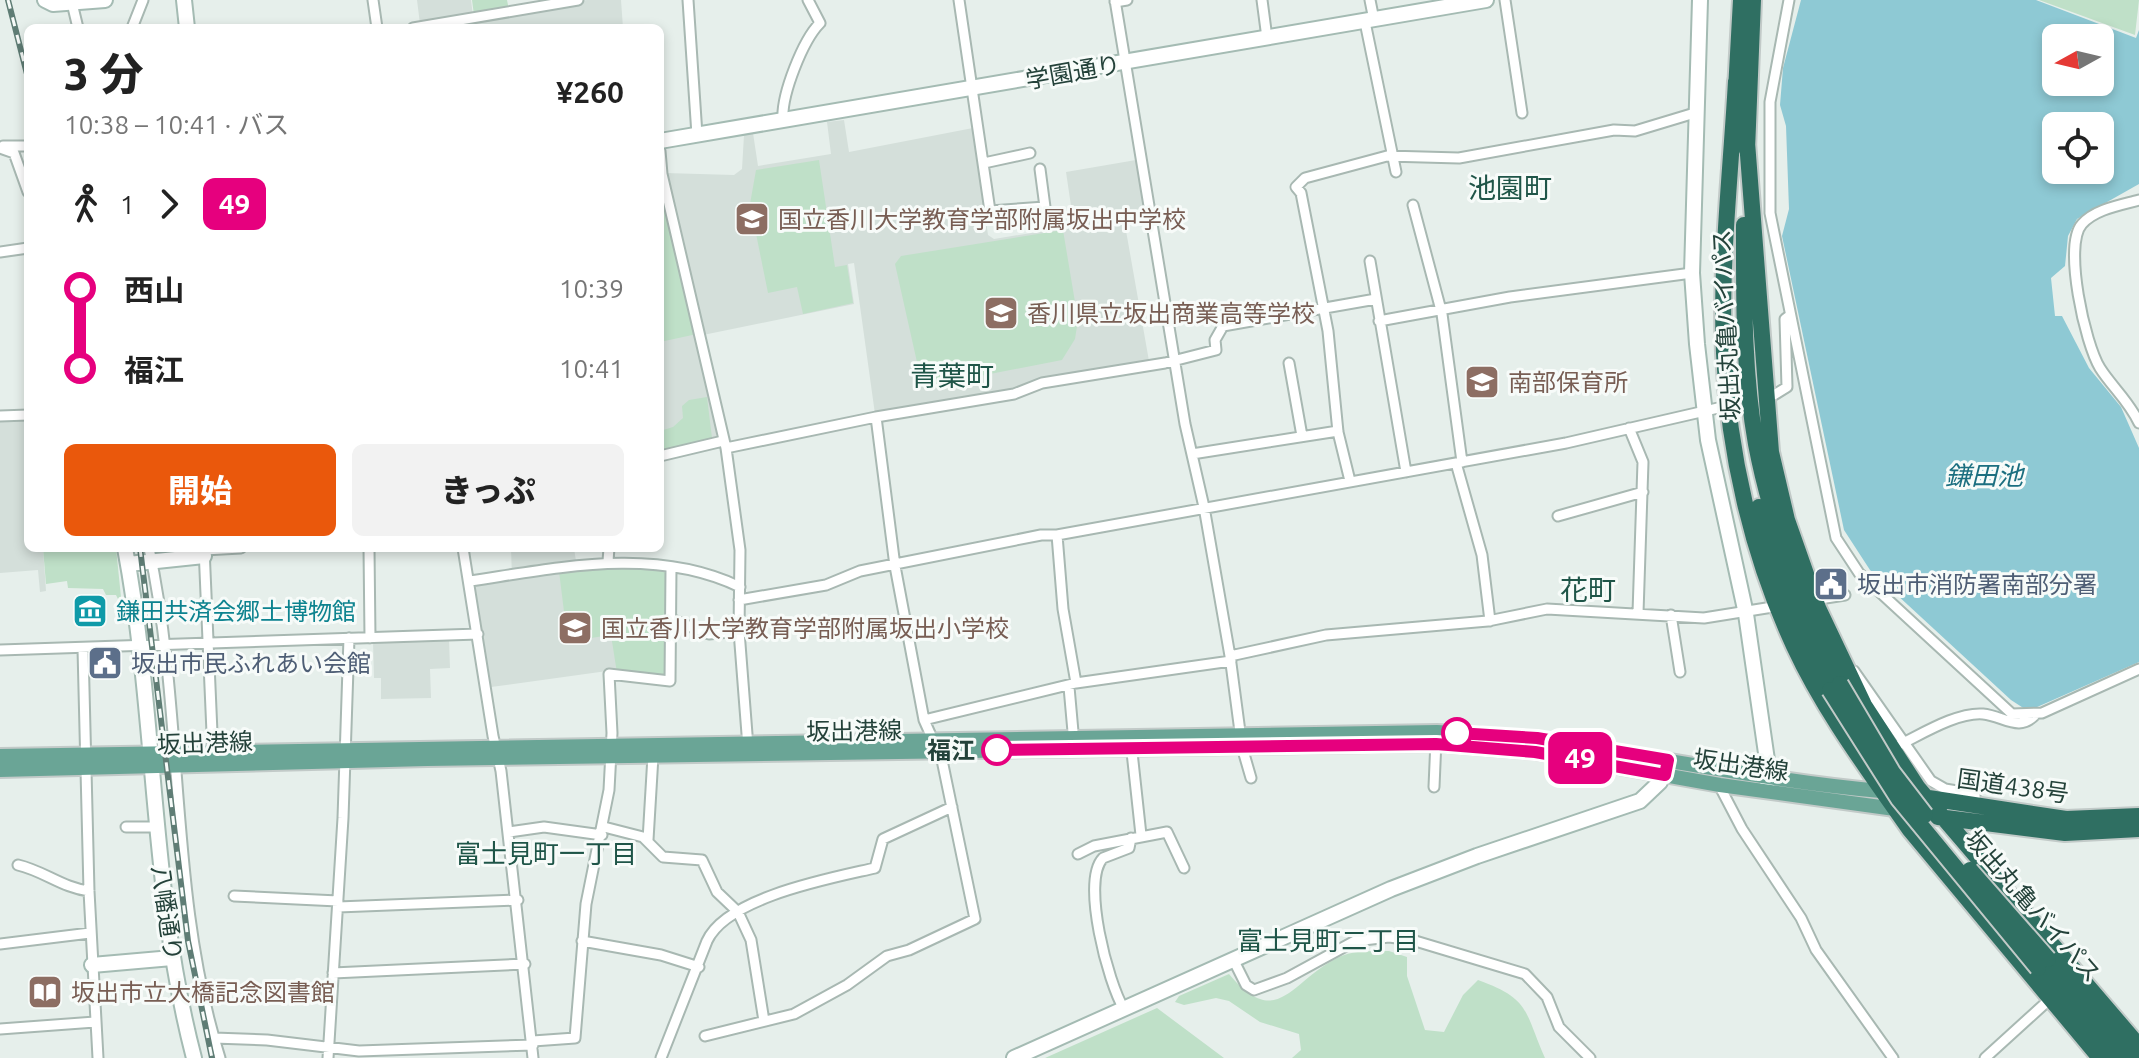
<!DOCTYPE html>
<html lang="ja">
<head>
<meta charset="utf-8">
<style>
	:root { --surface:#fff; --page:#f2f2f2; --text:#222; --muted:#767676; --accent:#ea580c }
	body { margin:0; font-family:Ubuntu,"Noto Sans JP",sans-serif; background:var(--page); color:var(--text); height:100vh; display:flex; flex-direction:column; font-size:30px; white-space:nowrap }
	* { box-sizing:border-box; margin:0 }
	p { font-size:26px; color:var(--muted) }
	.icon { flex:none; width:44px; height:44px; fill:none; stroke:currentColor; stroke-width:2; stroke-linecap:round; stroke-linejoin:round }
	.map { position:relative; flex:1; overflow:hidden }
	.sheet { position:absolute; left:24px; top:24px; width:640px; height:528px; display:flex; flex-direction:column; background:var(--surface); border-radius:12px; box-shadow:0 4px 12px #0003 }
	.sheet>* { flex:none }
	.badge { padding:0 16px; border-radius:12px; font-size:28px; line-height:52px }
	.needle { width:52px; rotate:262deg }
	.buttons { position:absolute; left:2042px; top:24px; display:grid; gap:16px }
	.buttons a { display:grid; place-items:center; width:72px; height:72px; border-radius:12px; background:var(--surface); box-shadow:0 4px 12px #0003; font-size:40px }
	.map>.badge { position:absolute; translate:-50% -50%; box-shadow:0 0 0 4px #fff }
	.legs { display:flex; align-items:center; gap:12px; height:88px; padding:0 40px; font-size:26px }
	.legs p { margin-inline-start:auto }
	.head { display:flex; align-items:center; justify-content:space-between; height:136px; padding:0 40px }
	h1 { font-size:44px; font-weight:800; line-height:60px }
	.action { display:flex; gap:16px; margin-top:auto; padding:16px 40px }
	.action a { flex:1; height:92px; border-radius:12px; background:var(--accent); color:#fff; font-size:32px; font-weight:800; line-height:92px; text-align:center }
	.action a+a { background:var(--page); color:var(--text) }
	ul { padding:0 40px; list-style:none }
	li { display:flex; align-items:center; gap:28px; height:80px; font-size:30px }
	li i { display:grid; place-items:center; width:12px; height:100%; margin:0 10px; background:currentColor }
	li i::after { content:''; width:20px; height:20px; margin:-10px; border:6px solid; border-radius:50%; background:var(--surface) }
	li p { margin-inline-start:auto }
	li:first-child i { background:linear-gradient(#0000 50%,currentColor 0) }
	li:last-child i { background:linear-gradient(currentColor 50%,#0000 0) }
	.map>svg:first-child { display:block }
	.built { fill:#d4dfda }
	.green { fill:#bfe0c8 }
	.water { fill:#8ec9d4; fill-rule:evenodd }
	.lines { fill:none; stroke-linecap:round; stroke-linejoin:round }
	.street-casing { stroke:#a8b8b2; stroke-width:13 }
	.secondary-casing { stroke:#a4bbb3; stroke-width:18 }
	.primary-casing { stroke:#c2cac8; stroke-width:18 }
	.highway-casing { stroke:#c2cac8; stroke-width:20 }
	.street { stroke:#fff; stroke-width:9 }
	.secondary { stroke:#fff; stroke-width:14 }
	.primary { stroke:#6aa596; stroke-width:14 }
	.highway { stroke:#2f6f62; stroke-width:16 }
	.rail-casing { stroke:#5f7d75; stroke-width:6 }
	.rail { stroke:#f7fbf9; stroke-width:3; stroke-dasharray:9; stroke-linecap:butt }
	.highway-bridge-casing { stroke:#c2cac8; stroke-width:20; stroke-linecap:butt }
	.highway-bridge { stroke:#2f6f62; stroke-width:16 }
	.line-1-casing { stroke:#fff; stroke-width:18 }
	.line-1 { stroke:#e6007e; stroke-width:12 }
	.stop-1-dot { fill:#fff; stroke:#e6007e; stroke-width:4 }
	.labels { text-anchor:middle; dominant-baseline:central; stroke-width:6; stroke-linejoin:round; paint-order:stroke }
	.street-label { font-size:24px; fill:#24423a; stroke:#f7fbf9 }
	.education-label { font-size:24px; fill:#785e54; stroke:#f7fbf9; text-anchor:start }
	.service-label { font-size:24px; fill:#4e5e75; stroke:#f7fbf9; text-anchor:start }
	.culture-label { font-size:24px; fill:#0d838f; stroke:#f7fbf9; text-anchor:start }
	.stop-label { font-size:24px; font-weight:bold; fill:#24423a; stroke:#f7fbf9; text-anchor:end }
	.water-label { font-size:26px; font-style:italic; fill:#1c6f80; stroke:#f7fbf9 }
	.neighbourhood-label { font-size:26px; fill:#1f5548; stroke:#f7fbf9 }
	.quarter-label { font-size:28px; fill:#1f5548; stroke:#f7fbf9 }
</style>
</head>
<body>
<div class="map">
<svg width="2139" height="1058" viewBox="0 0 2139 1058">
	<rect width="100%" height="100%" fill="#e6efeb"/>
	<path class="built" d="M417 0H471L473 16 420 24Z
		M587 0H621L623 28H429Z
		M844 120 849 152 973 128 988 235 994 239 1074 226 1066 172 1136 160 1149 220 1125 225 1149 361 1047 378 1013 391 875 414 854 263 848 264 854 304 703 335 665 173 734 175 742 169 744 135 753 133 758 166 831 154 827 122Z
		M660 177 710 389 717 439 660 454Z
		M28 418V548H43L46 591 40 592 38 570 0 573V421Z
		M511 548H574L577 568 668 676 607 671 491 687 475 585 512 578Z
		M449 639 450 668 430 669 431 698 381 699V678H374L373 641Z"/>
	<path class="green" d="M472 0H507L509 10 474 15Z
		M2039 0H2139L2135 35Z
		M819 160 835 267 847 265 853 303 803 314 797 287 768 293 750 204 756 170Z
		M664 196 697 334 660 342V197Z
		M1063 230 1078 320 1075 339 1062 360 929 386 928 379 921 380 895 264 901 256Z
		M707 397 712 438 660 451V431L673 427 683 418 682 406 689 400Z
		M43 548H116L122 607 116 595H106L103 589 68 588 67 581 46 584Z
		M609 564 667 570 668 676 617 673 611 635 584 639 582 626 566 628 559 571Z
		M1389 951 1407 957V976L1425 1030 1444 1032 1463 995 1478 980C1531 999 1524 1011 1545 1058H1292L1301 1050 1299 1034 1260 1022 1229 1001 1216 998 1184 1005 1175 1002 1179 996 1229 974C1278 1032 1291 980 1339 957 1354 950 1373 951 1389 951Z
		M1157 1008 1224 1058H1045Z"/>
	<path class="water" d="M1801 0H2036L2136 38 2139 30V184L2077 219 2068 236 2065 266 2051 278 2055 316H2062L2089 368 2121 407 2139 448V662L2028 711 2011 700 1870 570 1844 530 1782 236 1789 209 1786 126 1780 105 1783 68ZM2056 38H2100V82H2056ZM2056 126H2100V170H2056Z"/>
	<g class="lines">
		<g class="street-casing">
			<path id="street" d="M373 0 377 28
				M688 0 697 135
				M959 0 990 211 1045 207 1040 169
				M1115 0 1185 424 1204 507 1230 656 1242 747 1251 778
				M1262 0 1267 38
				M1370 0 1374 20
				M1505 0 1522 113
				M1789 0 1770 102V213L1836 538 1859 573 2012 714 2042 713 2139 669
				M1115 2 1127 0
				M72 3 78 28
				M1365 22 1396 172
				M132 28 143 0
				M413 28 578 0
				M783 120C781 95 803 40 820 23L808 0
				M3 146H28
				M0 148 14 153 28 192
				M660 151 662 174 726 448 740 550 739 631 748 747
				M984 163 1030 153
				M2139 200C2121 205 2095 209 2082 224 2063 245 2085 344 2100 368 2112 387 2129 401 2139 423
				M1413 205 1442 314 1462 462
				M0 252 28 248
				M1370 261 1406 472
				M1379 321 1510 297 1692 273
				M1289 363 1302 436
				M1774 395 1787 387 1785 319 1789 316
				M0 416 28 415
				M876 417 1014 394 1042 383 1165 363 1216 350 1215 340 1223 326 1376 299
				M1629 428 1643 462 1638 613
				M1192 454 1338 431
				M660 456 723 441
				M1456 463 1482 555 1490 621
				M1350 481 1338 432 1328 331 1301 193 1296 187 1305 178 1387 156 1459 158 1614 130 1635 131 1698 112
				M1558 516 1643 492
				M1057 535 1063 609 1076 683
				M149 548C185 716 168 893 220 1058
				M204 548 213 756
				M369 548 370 638
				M463 548 493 736 501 771 533 1058
				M204 550 241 548
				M608 561 609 548
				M470 581C558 568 655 546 740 587
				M739 600 826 585 860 571 1041 535H1057L1566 443 1718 408
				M1813 600 1845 595
				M1671 615 1680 672
				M671 619 709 634 739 631
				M83 649 89 891 98 1058
				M0 650 478 634
				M1230 656 1326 635 1488 621 1547 609 1704 618 1779 606
				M1854 671 1931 781 1945 789 1975 794V806
				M1069 687 1074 743
				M924 720 1076 683 1231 661
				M1131 743 1141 835
				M1899 745C1922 734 1957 712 1983 714 2004 716 2019 733 2036 714
				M1719 785 1742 829 1801 918 1816 950 1893 1058
				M1434 787 1436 740
				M126 827H156
				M604 827 643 837 663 857 702 860 717 892 738 912 751 940 764 1021
				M509 832 544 827 602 835
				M648 840 653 756
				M1078 854 1094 846 1167 832 1184 868
				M18 865C44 871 63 888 89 891
				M234 896 338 901
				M338 907 518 900
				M582 941 661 955 699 967
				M0 944 90 933
				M1233 959 1246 985 1254 990 1287 978 1355 941 1389 937 1412 940 1525 974 1547 997 1559 1027 1590 1058
				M333 973 525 964
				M1124 1009C1108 983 1081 881 1103 858L1129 848 1131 838
				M0 1029 95 1022
				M705 1036 794 1014 847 985 887 956 909 950 975 919 942 760 924 720 895 566 876 417 726 448
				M214 1038 267 1040 359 1051 533 1045
				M533 1041 575 1038 586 904 609 790 612 733 609 674 670 681 671 568
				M328 1058 343 818 349 638
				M661 1058 707 941C727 897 832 878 875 868L883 839 952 807
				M1985 1058 2050 999"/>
		</g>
		<g class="secondary-casing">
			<path id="secondary" d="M45 0 53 4 105 0
				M184 0 187 28
				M1700 0 1692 273 1697 344 1708 440 1746 614 1768 767 1767 789
				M660 141 1486 0
				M125 548C157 717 150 891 194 1058
				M128 564 204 556
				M92 965 172 958
				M1014 1058 1391 889 1477 856 1640 801 1660 782 1667 766"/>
		</g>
		<g class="primary-casing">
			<path id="primary" d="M0 756 1437 732C1587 739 1732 778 1881 791
				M0 770 427 759 1436 744 1535 752 1720 785 1895 809"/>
		</g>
		<g class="highway-casing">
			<path id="highway" d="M1736 81C1731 171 1720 263 1724 353 1728 451 1752 556 1794 646 1824 711 1869 771 1910 830L2100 1058
				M1736 90 1741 0
				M1747 142 1771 452 1787 520 1818 608 1864 705 1918 788 2139 1046
				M1747 150 1753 0
				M1744 225C1744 298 1743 372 1756 444 1772 528 1804 607 1840 684
				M1759 507 1786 595 1830 690
				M1922 797 2066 819 2139 816
				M1938 817 2065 833 2139 829
				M2048 959 2133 1058
				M2041 971 2116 1058"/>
		</g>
		<use href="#street" class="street"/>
		<use href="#secondary" class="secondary"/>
		<use href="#primary" class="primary"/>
		<use href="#highway" class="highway"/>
		<g class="rail-casing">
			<path id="rail" d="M8 0 28 78
				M140 548 188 941 212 1058"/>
		</g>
		<use href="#rail" class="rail"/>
		<g class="highway-bridge-casing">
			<path id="highway-bridge" d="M1840 684 1892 772 1925 815
				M1830 690 1899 799 2038 968
				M1970 870 2048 959"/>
		</g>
		<use href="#highway-bridge" class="highway-bridge"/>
	</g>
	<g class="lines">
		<g class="line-1-casing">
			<path id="line-1" d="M997 750 1436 744 1535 752 1665 775 1668 760 1537 738 1457 733"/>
		</g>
		<use href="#line-1" class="line-1"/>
	</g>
	<defs>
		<g id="school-square" transform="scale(1.8)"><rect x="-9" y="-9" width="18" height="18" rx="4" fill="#8d6e63" stroke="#f7fbf9"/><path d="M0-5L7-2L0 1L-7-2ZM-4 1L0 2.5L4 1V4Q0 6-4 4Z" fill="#fff"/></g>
		<g id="civic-square" transform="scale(1.8)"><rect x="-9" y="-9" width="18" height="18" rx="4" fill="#5c6f8a" stroke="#f7fbf9"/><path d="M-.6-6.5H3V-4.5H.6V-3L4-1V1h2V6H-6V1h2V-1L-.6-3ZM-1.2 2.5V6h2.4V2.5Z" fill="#fff"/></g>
		<g id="museum-square" transform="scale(1.8)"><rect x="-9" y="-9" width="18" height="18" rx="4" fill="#0f9aa8" stroke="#f7fbf9"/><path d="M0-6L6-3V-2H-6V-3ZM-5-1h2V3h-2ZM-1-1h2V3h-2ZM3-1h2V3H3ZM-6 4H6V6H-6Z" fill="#fff"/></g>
		<g id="library-square" transform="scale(1.8)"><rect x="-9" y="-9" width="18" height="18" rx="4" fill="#8d6e63" stroke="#f7fbf9"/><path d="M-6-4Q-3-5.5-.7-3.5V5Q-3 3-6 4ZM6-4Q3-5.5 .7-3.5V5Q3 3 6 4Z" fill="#fff"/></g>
	</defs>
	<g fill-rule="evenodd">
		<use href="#school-square" x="752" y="219"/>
		<use href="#school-square" x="1001" y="313"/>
		<use href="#school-square" x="1482" y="382"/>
		<use href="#civic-square" x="1831" y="584"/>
		<use href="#museum-square" x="90" y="611"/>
		<use href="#school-square" x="575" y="628"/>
		<use href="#civic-square" x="105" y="663"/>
		<use href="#library-square" x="45" y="992"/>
	</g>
	<g class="stop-1-dot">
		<circle cx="1457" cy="733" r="14"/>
		<circle cx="997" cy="750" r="14"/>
	</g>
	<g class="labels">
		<g class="street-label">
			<text transform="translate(1073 72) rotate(-10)">学園通り</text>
			<text transform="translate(1726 325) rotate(-93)">坂出丸亀バイパス</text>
			<text transform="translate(854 731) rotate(-1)">坂出港線</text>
			<text transform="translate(205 743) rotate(-2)">坂出港線</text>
			<text transform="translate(1741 765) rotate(8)">坂出港線</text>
			<text transform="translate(2013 786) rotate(8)">国道438号</text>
			<text transform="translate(2033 906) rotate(49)">坂出丸亀バイパス</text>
			<text transform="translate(167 913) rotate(82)">八幡通り</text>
		</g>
		<g class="education-label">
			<text x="778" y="219">国立香川大学教育学部附属坂出中学校</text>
			<text x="1027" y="313">香川県立坂出商業高等学校</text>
			<text x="1508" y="382">南部保育所</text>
			<text x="601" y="628">国立香川大学教育学部附属坂出小学校</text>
			<text x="71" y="992">坂出市立大橋記念図書館</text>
		</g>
		<g class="service-label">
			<text x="1857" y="584">坂出市消防署南部分署</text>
			<text x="131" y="663">坂出市民ふれあい会館</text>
		</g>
		<g class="culture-label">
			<text x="116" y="611">鎌田共済会郷土博物館</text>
		</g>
		<g class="stop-label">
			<text x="975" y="750">福江</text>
		</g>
		<g class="water-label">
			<text x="1984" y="475">鎌田池</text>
		</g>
		<g class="neighbourhood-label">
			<text x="546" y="853">富士見町一丁目</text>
			<text x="1328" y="940">富士見町二丁目</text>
		</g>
		<g class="quarter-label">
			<text x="1510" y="187">池園町</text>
			<text x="952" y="375">青葉町</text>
			<text x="1588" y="589">花町</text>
		</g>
	</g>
</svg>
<div class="buttons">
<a><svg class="needle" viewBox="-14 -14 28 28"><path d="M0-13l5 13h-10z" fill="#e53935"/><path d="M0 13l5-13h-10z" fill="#767676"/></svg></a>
<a><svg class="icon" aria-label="locate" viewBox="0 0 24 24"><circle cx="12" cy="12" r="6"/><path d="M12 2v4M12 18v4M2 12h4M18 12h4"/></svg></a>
</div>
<b class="badge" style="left:1580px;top:758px;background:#e6007e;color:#fff">49</b>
<section class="sheet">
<div class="head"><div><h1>3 分</h1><p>10:38 – 10:41 · バス</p></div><b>¥260</b></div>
<div class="legs"><svg class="icon" aria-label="walk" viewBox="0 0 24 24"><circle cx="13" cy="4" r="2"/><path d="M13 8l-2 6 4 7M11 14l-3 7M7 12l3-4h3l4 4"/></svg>1<svg class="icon" aria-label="forward" viewBox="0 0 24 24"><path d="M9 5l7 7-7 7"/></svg><b class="badge" style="background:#e6007e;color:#fff">49</b></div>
<ul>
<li><i style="color:#e6007e"></i><b>西山</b><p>10:39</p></li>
<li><i style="color:#e6007e"></i><b>福江</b><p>10:41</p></li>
</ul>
<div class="action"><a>開始</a><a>きっぷ</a></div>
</section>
</div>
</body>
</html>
